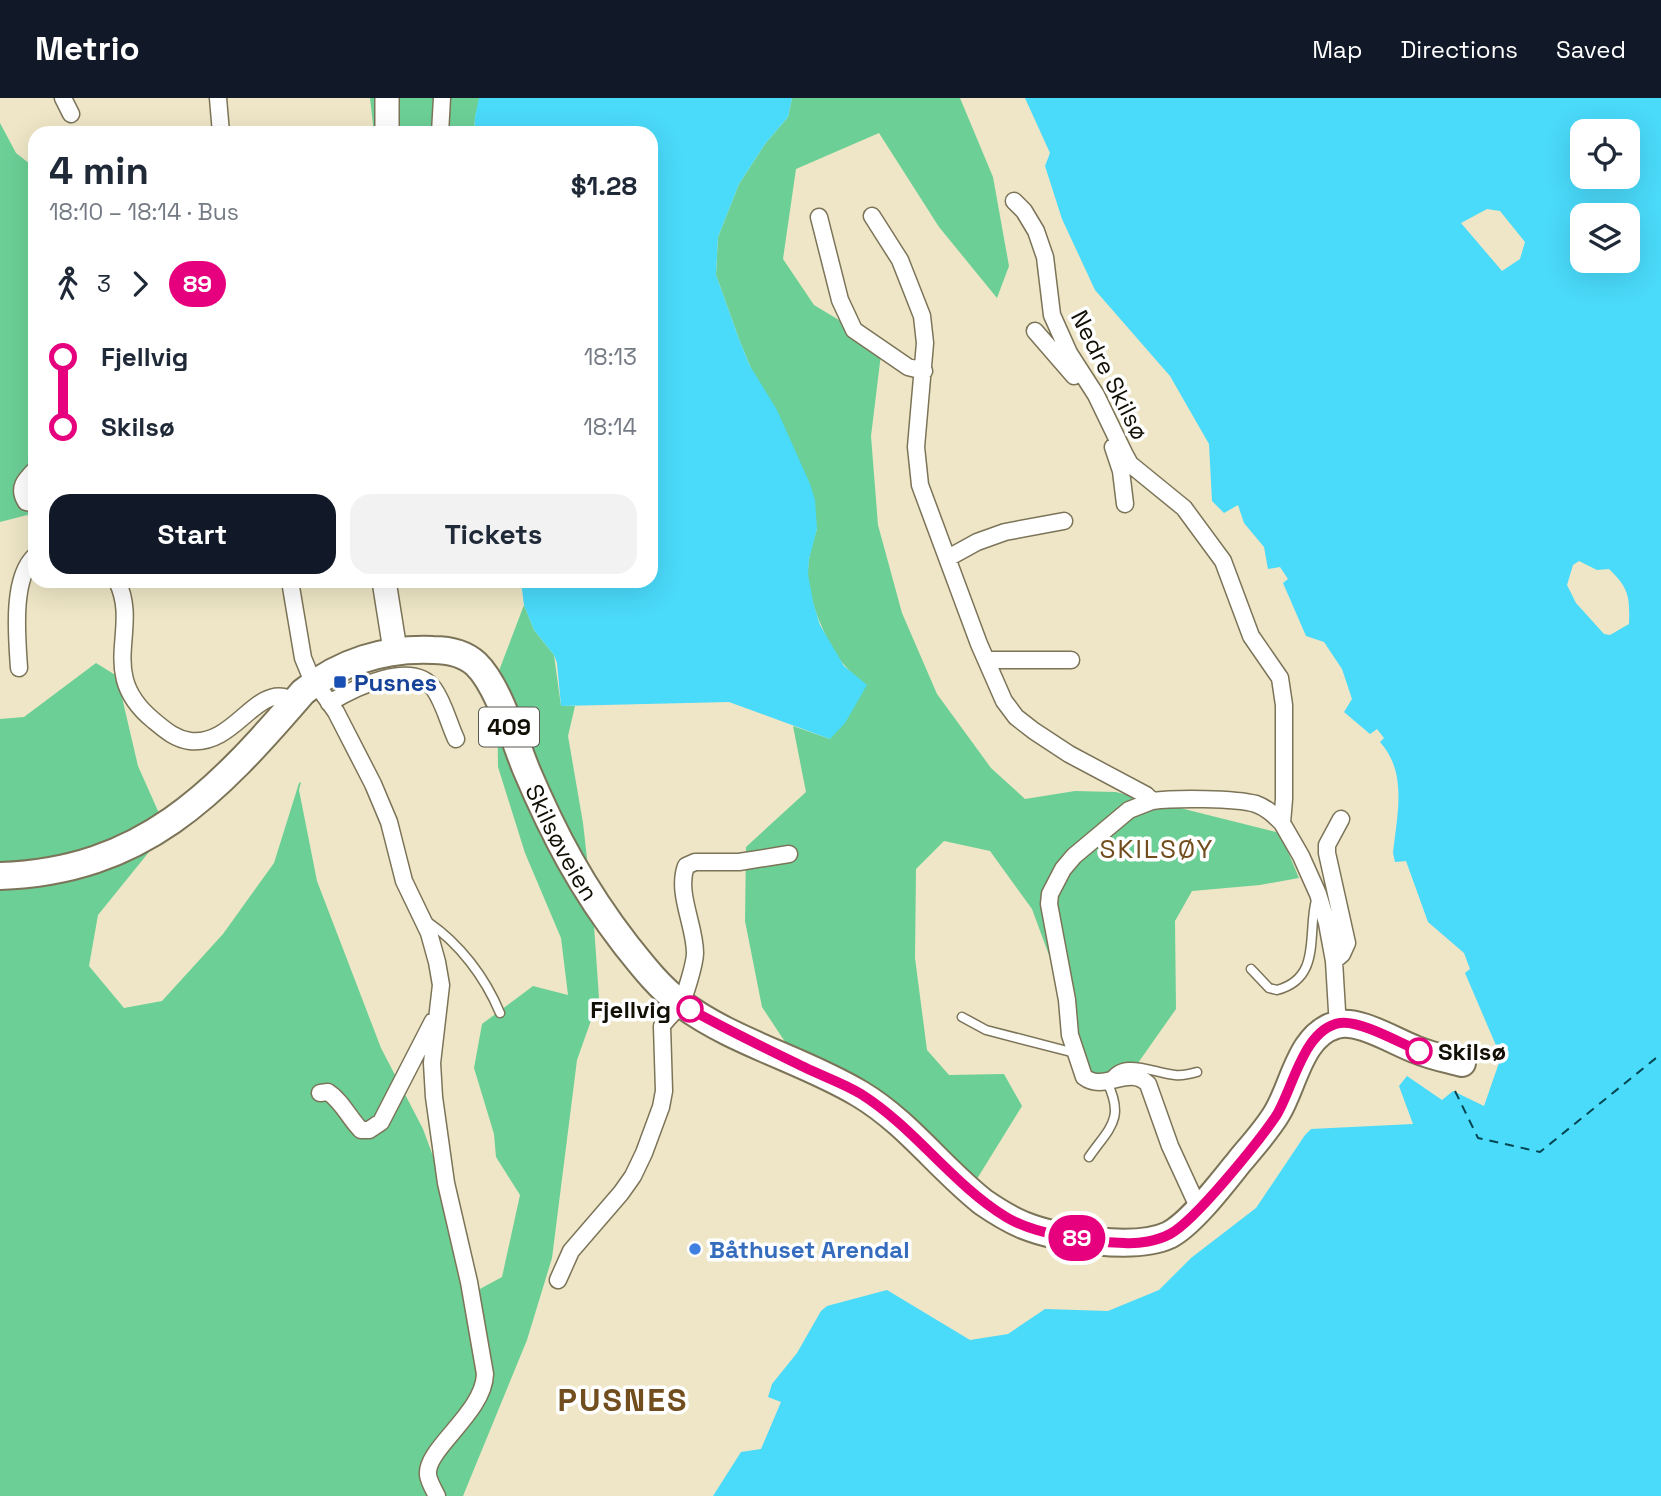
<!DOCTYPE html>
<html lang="en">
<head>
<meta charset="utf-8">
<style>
	:root { --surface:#fff; --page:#f2f2f3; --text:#1f2937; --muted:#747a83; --accent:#111827 }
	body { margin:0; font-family:"Space Grotesk",sans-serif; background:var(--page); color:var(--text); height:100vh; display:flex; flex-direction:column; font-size:26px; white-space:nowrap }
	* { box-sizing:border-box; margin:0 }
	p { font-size:23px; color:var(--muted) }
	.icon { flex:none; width:38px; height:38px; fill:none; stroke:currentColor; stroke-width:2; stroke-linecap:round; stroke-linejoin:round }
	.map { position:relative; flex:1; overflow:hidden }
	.sheet { position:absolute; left:28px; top:28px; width:630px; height:462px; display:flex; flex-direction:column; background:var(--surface); border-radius:21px; box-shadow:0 7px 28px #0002 }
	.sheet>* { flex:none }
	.badge { padding:0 14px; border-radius:23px; font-size:24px; line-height:46px }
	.controls { position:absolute; left:1570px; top:21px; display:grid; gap:14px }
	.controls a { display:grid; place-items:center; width:70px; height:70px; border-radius:14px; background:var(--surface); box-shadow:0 7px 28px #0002; font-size:35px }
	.map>.badge { position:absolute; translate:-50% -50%; box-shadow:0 0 0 4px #fff }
	.legs { display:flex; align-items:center; gap:10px; height:77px; padding:0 21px; font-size:23px }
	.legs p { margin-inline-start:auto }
	.summary { display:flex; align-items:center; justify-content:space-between; height:119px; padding:0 21px }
	h1 { font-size:38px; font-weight:700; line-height:52px }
	.primary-button { display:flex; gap:14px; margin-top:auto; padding:14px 21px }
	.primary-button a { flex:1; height:80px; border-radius:21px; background:var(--accent); color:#fff; font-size:28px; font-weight:700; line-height:80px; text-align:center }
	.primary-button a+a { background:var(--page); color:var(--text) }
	ul { padding:0 21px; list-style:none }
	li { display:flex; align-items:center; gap:24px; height:70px; font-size:26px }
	li i { display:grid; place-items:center; width:10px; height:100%; margin:0 9px; background:currentColor }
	li i::after { content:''; width:18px; height:18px; margin:-9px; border:5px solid; border-radius:50%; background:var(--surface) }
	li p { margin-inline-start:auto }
	li:first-child i { background:linear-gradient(#0000 50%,currentColor 0) }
	li:last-child i { background:linear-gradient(currentColor 50%,#0000 0) }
	header { display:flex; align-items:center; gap:42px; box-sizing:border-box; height:98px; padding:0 35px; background:var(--accent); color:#fff }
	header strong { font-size:33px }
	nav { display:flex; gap:38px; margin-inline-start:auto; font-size:24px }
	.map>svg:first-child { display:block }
	.forest { fill:#6cd096 }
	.water { fill:#4adafa; fill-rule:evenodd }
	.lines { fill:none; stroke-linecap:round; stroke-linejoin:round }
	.ferry { stroke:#034652; stroke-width:2; stroke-dasharray:9 7; stroke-linecap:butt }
	.service-casing { stroke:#7c7458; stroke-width:11 }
	.minor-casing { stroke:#7c7458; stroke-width:19 }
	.secondary-casing { stroke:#7c7458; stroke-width:26 }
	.primary-casing { stroke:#7c7458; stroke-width:30 }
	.service { stroke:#fff; stroke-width:8 }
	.minor { stroke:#fff; stroke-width:16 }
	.secondary { stroke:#fff; stroke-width:23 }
	.primary { stroke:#fff; stroke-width:26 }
	.line-1-casing { stroke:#fff; stroke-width:16 }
	.line-1 { stroke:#e6007e; stroke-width:10 }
	.transit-dot { fill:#1a4fb4; stroke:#fff; stroke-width:2.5 }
	.stop-1-dot { fill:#fff; stroke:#e6007e; stroke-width:3.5 }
	.shop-dot { fill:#3f7fe0; stroke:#fff; stroke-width:2.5 }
	.labels { text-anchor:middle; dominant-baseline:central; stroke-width:7; stroke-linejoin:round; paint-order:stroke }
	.shield { fill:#fff; stroke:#595750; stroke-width:2 }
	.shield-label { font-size:23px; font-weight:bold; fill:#120f05 }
	.street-label { font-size:24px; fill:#120f05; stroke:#fff }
	.transit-label { font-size:24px; font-weight:bold; fill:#164399; stroke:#fff; text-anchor:start }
	.stop-label { font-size:24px; font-weight:bold; fill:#120f05; stroke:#fff; text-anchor:end }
	.shop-label { font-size:24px; font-weight:bold; fill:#366cbe; stroke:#fff; text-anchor:start }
	.neighbourhood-label { font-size:26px; letter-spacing:2px; fill:#724d1d; stroke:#fff }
	.district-label { font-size:32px; font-weight:bold; letter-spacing:2px; fill:#724d1d; stroke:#fff }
</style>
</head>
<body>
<header>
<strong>Metrio</strong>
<nav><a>Map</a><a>Directions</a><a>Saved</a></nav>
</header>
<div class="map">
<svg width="1661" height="1398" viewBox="0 0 1661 1398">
	<rect width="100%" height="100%" fill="#eee6c6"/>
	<path class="forest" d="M370 0H489H480L475 19 474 35H374Z
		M792 0H960L993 79 1009 168 997 200 939 129 879 35 796 71 783 161 814 207 882 248 871 338 878 427 902 515 937 596 991 670 1025 701 1075 693 1116 694 1280 735 1299 780 1260 787 1192 793 1175 823 1176 911 1126 982H1095L1032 811 990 753 944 743 916 771 915 860 927 952 949 977 1004 976 1022 1008 967 1097 877 1023 803 971 762 909 745 823 746 749 806 694 793 628 830 641 866 587C860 581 852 576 846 569 828 550 807 500 808 474 808 459 813 445 817 431L739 241 716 177 718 139 739 86 765 46 788 19Z
		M0 25 16 55 35 70V415L0 424Z
		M524 507 534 532 554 557 561 608H575L568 638 583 725 593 813 599 900 577 962 552 1160 527 1242 463 1398H0V621L24 619 96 565 117 578 138 668 162 722 180 710 153 749 98 817 89 868 124 910 162 903 223 836 274 765 299 685 301 684 299 692 317 783 381 950 423 1031 454 1115 478 1192 502 1179 520 1097 496 1059 494 1036 474 970 482 926 533 888 568 897 561 840 525 755 498 669 497 578Z"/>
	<path class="water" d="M479 0H792L788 19 765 46 739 86 718 139 716 177 739 241 750 268 777 312 810 386 815 402 817 431 809 461 808 476 813 504 820 527 844 568 867 587 845 625 830 641 729 604 561 608 557 565 554 557 534 532 524 507 521 483H651V35H474L475 19Z
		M1025 0H1661V1398H713L741 1354 761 1351 781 1304 768 1299 772 1286 797 1255 821 1213 827 1208 887 1192 970 1242 1008 1236 1045 1211 1108 1213 1159 1192 1191 1160 1256 1110 1305 1037 1311 1031 1413 1026 1399 988 1407 978 1442 1002 1453 993 1484 1008 1501 959 1465 875 1470 871 1464 855 1428 824 1406 763 1395 764 1393 755C1397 717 1408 675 1380 644L1384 640 1377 631 1370 636 1344 614 1352 601 1342 571 1324 544 1306 538 1283 485 1288 481 1280 469 1268 471 1264 449 1244 425 1238 407 1224 415 1212 403 1209 346 1170 278 1095 192 1062 121 1045 68 1050 55ZM1582 33H1628V79H1582ZM1487 111 1500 113 1525 144 1520 161 1502 173 1461 125ZM1582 117H1628V163H1582ZM1579 463 1597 472 1609 471C1629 490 1630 499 1629 526L1610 537 1604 536 1576 505 1567 487 1573 467Z"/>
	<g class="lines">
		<path class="ferry" d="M1455 993 1478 1040 1540 1054 1661 956"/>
		<g class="service-casing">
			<path id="service" d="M428 824C460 846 485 879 500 915
				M1251 871 1269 890 1277 892C1322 880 1307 836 1316 802
				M962 919 986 932 1075 955
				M1089 1059C1110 1029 1125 1021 1107 984 1121 956 1152 975 1175 977 1183 978 1190 976 1197 974"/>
		</g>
		<g class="minor-casing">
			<path id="minor" d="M63 0 71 16
				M218 0 221 35
				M440 35 442 0
				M1014 103 1024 113 1036 133 1045 159 1052 217 1069 255 1096 297 1124 355 1130 366 1184 410 1223 463 1251 538 1280 580 1284 607V701L1282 725 1301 758 1318 796 1327 825 1334 863 1337 913 1339 925
				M872 118 900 162 922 218 925 245 916 349 920 387 979 546 1004 603 1016 619 1034 633 1069 656 1146 697 1152 703C1174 700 1235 700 1256 706 1267 710 1274 717 1282 725
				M819 119 840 202 854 232 908 269 924 273
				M1035 233 1074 278
				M1113 349 1121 373 1125 406
				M35 372C25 382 17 390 26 404L35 406
				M948 460 977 444 1005 434 1064 423
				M117 483C141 532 96 575 153 622 165 632 175 641 190 643 232 648 254 592 284 599L293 605
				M290 483 303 560 310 577 336 614 373 686 389 724 404 783 429 835 437 864 441 887 432 965 434 999 446 1085 469 1184 485 1276C484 1315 425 1351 428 1377 429 1384 434 1392 437 1398
				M986 562H1071
				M19 570C17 539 11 480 35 458
				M329 605C354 590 412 561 434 591 444 605 449 626 456 641
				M1152 703 1129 712 1074 758 1063 771 1050 796 1049 806 1067 902 1070 937 1084 979C1105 995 1129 966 1148 986L1170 1048 1199 1111
				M1334 863 1342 856 1347 845 1327 755V747L1341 721
				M320 995 328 994C342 1003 349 1020 361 1032H369L381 1024 433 923
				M558 1182 571 1153 621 1095 633 1078 644 1055 661 1009 664 993 662 928C667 920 675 914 680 907 685 899 695 865 695 855 695 827 676 795 686 768L695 764H739L789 756"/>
		</g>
		<g class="secondary-casing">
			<path id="secondary" d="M387 35V0
				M384 483 395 552"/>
		</g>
		<g class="primary-casing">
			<g id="primary">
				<path id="s1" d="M0 778C143 773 215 696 303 594 340 564 385 550 433 552 449 552 464 555 476 566 498 587 514 641 526 671 554 737 582 790 626 847 642 867 658 888 679 904 733 945 802 961 860 996 907 1024 940 1070 983 1104 996 1113 1009 1121 1023 1127 1058 1141 1135 1153 1169 1137 1191 1126 1223 1084 1239 1064 1252 1048 1267 1032 1277 1015 1294 987 1300 937 1336 927 1358 920 1395 944 1417 952 1431 958 1447 961 1462 965"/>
			</g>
		</g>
		<use href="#service" class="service"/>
		<use href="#minor" class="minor"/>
		<use href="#secondary" class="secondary"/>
		<use href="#primary" class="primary"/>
	</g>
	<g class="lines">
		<g class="line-1-casing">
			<path id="line-1" d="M690 911C727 932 765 950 804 969 822 978 843 985 861 996 915 1030 952 1086 1006 1119 1035 1137 1090 1144 1124 1145 1139 1146 1157 1143 1170 1136 1195 1123 1259 1043 1276 1018 1293 991 1303 931 1340 925 1360 922 1400 945 1419 953"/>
		</g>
		<use href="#line-1" class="line-1"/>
	</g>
	<rect class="transit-dot" x="333" y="577" width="14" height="14" rx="3.5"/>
	<g class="stop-1-dot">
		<circle cx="690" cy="911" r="12"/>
		<circle cx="1419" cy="953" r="12"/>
	</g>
	<circle class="shop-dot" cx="695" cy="1151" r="7"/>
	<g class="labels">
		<rect class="shield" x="479" y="609.5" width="60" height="39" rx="5"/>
		<g class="shield-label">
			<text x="509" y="629">409</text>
		</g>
		<g class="street-label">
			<text transform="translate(1110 277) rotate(63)">Nedre Skilsø</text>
			<text stroke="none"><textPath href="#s1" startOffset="752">Skilsøveien</textPath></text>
		</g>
		<g class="transit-label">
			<text x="354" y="584">Pusnes</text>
		</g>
		<g class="stop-label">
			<text x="671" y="911">Fjellvig</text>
			<text x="1438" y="953" text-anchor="start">Skilsø</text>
		</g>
		<g class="shop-label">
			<text x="709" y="1151">Båthuset Arendal</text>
		</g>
		<g class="neighbourhood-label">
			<text x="1157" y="751">SKILSØY</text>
		</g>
		<g class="district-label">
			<text x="623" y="1302">PUSNES</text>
		</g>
	</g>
</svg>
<div class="controls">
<a><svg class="icon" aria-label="locate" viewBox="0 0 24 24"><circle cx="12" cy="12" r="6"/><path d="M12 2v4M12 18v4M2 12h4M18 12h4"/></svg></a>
<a><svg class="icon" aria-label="layers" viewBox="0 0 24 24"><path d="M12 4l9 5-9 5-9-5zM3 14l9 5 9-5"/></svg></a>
</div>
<b class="badge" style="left:1077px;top:1140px;background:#e6007e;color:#fff">89</b>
<section class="sheet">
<div class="summary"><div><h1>4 min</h1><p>18:10 – 18:14 · Bus</p></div><b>$1.28</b></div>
<div class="legs"><svg class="icon" aria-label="walk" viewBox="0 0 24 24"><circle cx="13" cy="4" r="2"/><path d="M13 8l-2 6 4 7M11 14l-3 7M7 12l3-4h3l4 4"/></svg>3<svg class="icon" aria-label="forward" viewBox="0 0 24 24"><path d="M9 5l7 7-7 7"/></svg><b class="badge" style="background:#e6007e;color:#fff">89</b></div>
<ul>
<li><i style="color:#e6007e"></i><b>Fjellvig</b><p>18:13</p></li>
<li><i style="color:#e6007e"></i><b>Skilsø</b><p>18:14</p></li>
</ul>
<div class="primary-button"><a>Start</a><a>Tickets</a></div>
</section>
</div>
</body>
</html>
